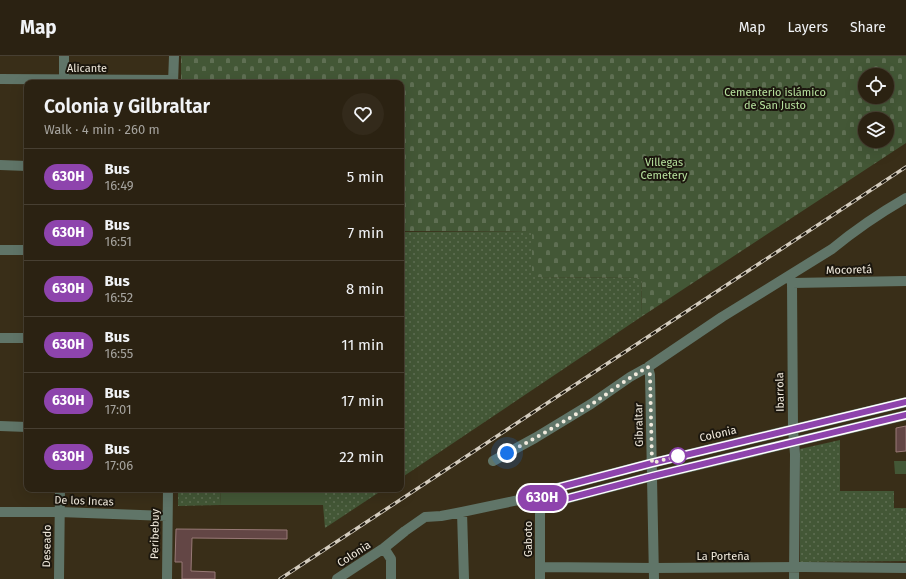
<!DOCTYPE html>
<html lang="en">
<head>
<meta charset="utf-8">
<style>
	:root { --surface:#2b2212; --page:#332a1b; --text:#f1f3f6; --muted:#a6a49f; --line:#473f32 }
	body { margin:0; font-family:"Fira Sans",sans-serif; background:var(--page); color:var(--text); height:100vh; display:flex; flex-direction:column; font-size:15px; white-space:nowrap }
	* { box-sizing:border-box; margin:0 }
	p { font-size:13px; color:var(--muted) }
	.icon { flex:none; width:22px; height:22px; fill:none; stroke:currentColor; stroke-width:2; stroke-linecap:round; stroke-linejoin:round }
	.map { position:relative; flex:1; overflow:hidden }
	.side { position:absolute; left:24px; top:24px; width:380px; height:412px; display:flex; flex-direction:column; background:var(--surface); border-radius:8px; box-shadow:0 4px 16px #0002,0 0 0 1px var(--line) }
	.side>* { flex:none }
	.badge { padding:0 8px; border-radius:13px; font-size:14px; line-height:26px }
	.tools { position:absolute; left:858px; top:12px; display:grid; gap:8px }
	.tools a { display:grid; place-items:center; width:36px; height:36px; border-radius:50%; background:var(--surface); box-shadow:0 4px 16px #0002,0 0 0 1px var(--line); font-size:20px }
	.you { position:absolute; width:20px; height:20px; margin:-10px; border:3px solid #fff; border-radius:50%; background:#1a73e8; box-shadow:0 0 0 6px #1a73e833 }
	.map>.badge { position:absolute; translate:-50% -50%; box-shadow:0 0 0 2px #fff }
	.round { display:grid; place-items:center; flex:none; width:42px; height:42px; border-radius:21px; background:var(--page) }
	.summary { display:flex; align-items:center; justify-content:space-between; height:68px; padding:0 20px }
	h1 { font-size:19px; font-weight:600; line-height:30px }
	ul { padding:0; list-style:none }
	li { display:flex; align-items:center; gap:12px; height:56px; padding:0 20px; border-top:1px solid var(--line) }
	li div { flex:1 }
	li b { display:block; font-size:15px }
	li em { font-style:normal }
	li .badge { min-width:44px; font-weight:700; text-align:center }
	header { display:flex; align-items:center; gap:24px; box-sizing:border-box; height:56px; padding:0 20px; background:var(--surface); border-bottom:1px solid var(--line) }
	header strong { font-size:19px }
	nav { display:flex; gap:22px; margin-inline-start:auto; font-size:14px }
	.map>svg:first-child { display:block }
	.grass { fill:url(#grass-dots) }
	.cemetery { fill:url(#cemetery-stones); fill-rule:evenodd }
	.garden { fill:#435736 }
	.building { fill:#634645; stroke:#987976 }
	.lines { fill:none; stroke-linecap:round; stroke-linejoin:round }
	.minor { stroke:#607568; stroke-width:10 }
	.rail-casing { stroke:#d4ccbe; stroke-width:3.5 }
	.rail { stroke:#1c170e; stroke-width:2; stroke-dasharray:6; stroke-linecap:butt }
	.line-casing { stroke:#fff; stroke-width:9 }
	.line { stroke:#8e44ad; stroke-width:6 }
	.walk { stroke:#f2ebde; stroke-width:4; stroke-dasharray:0 7.2 }
	.stop-dot { fill:#fff; stroke:#8e44ad; stroke-width:2 }
	.labels { text-anchor:middle; dominant-baseline:central; stroke-width:4; stroke-linejoin:round; paint-order:stroke }
	.street-label { font-size:11px; fill:#f2ebde; stroke:#1c170e }
	.park-label { font-size:11px; fill:#b7e19e; stroke:#1c170e }
</style>
</head>
<body>
<header>
<strong>Map</strong>
<nav><a>Map</a><a>Layers</a><a>Share</a></nav>
</header>
<div class="map">
<svg width="906" height="523" viewBox="0 0 906 523">
	<defs>
		<pattern id="grass-dots" width="8" height="8" patternUnits="userSpaceOnUse"><rect width="8" height="8" fill="#435736"/><path d="M2 2h.1M6 6h.1" fill="none" stroke="#5f6f53" stroke-width="1.8" stroke-linecap="round"/></pattern>
		<pattern id="cemetery-stones" width="16" height="16" patternUnits="userSpaceOnUse"><rect width="16" height="16" fill="#435736"/><path d="M2 7V4a2 2 0 0 1 4 0v3zM10 15v-3a2 2 0 0 1 4 0v3z" fill="#5f6f53"/></pattern>
	</defs>
	<rect width="100%" height="100%" fill="#392e18"/>
	<path class="grass" d="M532 175V221L642 222 641 261 401 422V176Z
		M840 384V435H894V452H906V505L800 506V393Z
		M178 433H221L220 449 178 450Z
		M323 433H384L325 472 323 449Z"/>
	<path class="cemetery" d="M181 0H906V87L641 261 642 222 532 221V175H401V27H181ZM865 19H887V41H865ZM865 63H887V85H865Z"/>
	<path class="garden" d="M894 405H906V418H895Z
		M221 433H323V449H220Z"/>
	<path class="building" d="M906 370V395L896 396V372Z
		M176 473 287 474V483L192 482 191 515 215 516V523H182V506H175Z"/>
	<g class="lines">
		<path class="minor" d="M0 23 173 24
			M64 27V0
			M173 27 174 0
			M0 109 27 110
			M0 194H27
			M789 220 792 227 793 373 795 398 794 523
			M792 227 906 225
			M0 282H27
			M648 311 650 319 654 523
			M0 370 27 371
			M493 405 535 382 591 348 630 321 648 311 722 261 832 193C855 174 880 157 906 142
			M541 443 549 434 652 407 906 346
			M0 456H60L167 460
			M462 456 464 523
			M384 492 391 503V523
			M540 511 654 512 804 511 906 512
			M59 523 60 433
			M167 523 168 433
			M337 523 384 492 405 475 425 461 441 460 462 456 528 442 532 441 550 447 653 420 906 359
			M540 523V459L541 443"/>
		<g class="rail-casing">
			<path id="rail" d="M280 523 906 111"/>
		</g>
		<use href="#rail" class="rail"/>
	</g>
	<g class="lines">
		<g class="line-casing">
			<path id="line" d="M906 346 652 407 549 434 541 443 550 447 653 420 906 359"/>
		</g>
		<use href="#line" class="line"/>
		<path class="walk" d="M507 397C536 382 564 366 592 348 610 336 628 322 648 311L650 319 652 407 678 400"/>
	</g>
	<circle class="stop-dot" cx="678" cy="400" r="8"/>
	<g class="labels">
		<g class="street-label">
			<text x="87" y="12">Alicante</text>
			<text transform="translate(849 214) rotate(-1)">Mocoretá</text>
			<text transform="translate(780 336) rotate(-91)">Ibarrola</text>
			<text transform="translate(639 369) rotate(-91)">Gibraltar</text>
			<text transform="translate(718 378) rotate(-13)">Colonia</text>
			<text transform="translate(84 445) rotate(2)">De los Incas</text>
			<text transform="translate(155 478) rotate(-89)">Peribebuy</text>
			<text transform="translate(528 483) rotate(-90)">Gaboto</text>
			<text transform="translate(47 490) rotate(-89)">Deseado</text>
			<text transform="translate(354 498) rotate(-33)">Colonia</text>
			<text x="723" y="500">La Porteña</text>
		</g>
		<g class="park-label">
			<text x="775" y="36">Cementerio islámico<tspan x="775" dy="13">de San Justo</tspan></text>
			<text x="664" y="106">Villegas<tspan x="664" dy="13">Cemetery</tspan></text>
		</g>
	</g>
</svg>
<div class="tools">
<a><svg class="icon" aria-label="locate" viewBox="0 0 24 24"><circle cx="12" cy="12" r="6"/><path d="M12 2v4M12 18v4M2 12h4M18 12h4"/></svg></a>
<a><svg class="icon" aria-label="layers" viewBox="0 0 24 24"><path d="M12 4l9 5-9 5-9-5zM3 14l9 5 9-5"/></svg></a>
</div>
<div class="you" style="left:507px;top:397px"></div>
<b class="badge" style="left:542px;top:442px;background:#8e44ad;color:#fff">630H</b>
<section class="side">
<div class="summary"><div><h1>Colonia y Gilbraltar</h1><p>Walk · 4 min · 260 m</p></div><a class="round"><svg class="icon" aria-label="heart" viewBox="0 0 24 24"><path d="M12 20l-8-8c-3-5 5-10 8-4 3-6 11-1 8 4z"/></svg></a></div>
<ul>
<li><span class="badge" style="background:#8e44ad;color:#fff">630H</span><div><b>Bus</b><p>16:49</p></div><em>5 min</em></li>
<li><span class="badge" style="background:#8e44ad;color:#fff">630H</span><div><b>Bus</b><p>16:51</p></div><em>7 min</em></li>
<li><span class="badge" style="background:#8e44ad;color:#fff">630H</span><div><b>Bus</b><p>16:52</p></div><em>8 min</em></li>
<li><span class="badge" style="background:#8e44ad;color:#fff">630H</span><div><b>Bus</b><p>16:55</p></div><em>11 min</em></li>
<li><span class="badge" style="background:#8e44ad;color:#fff">630H</span><div><b>Bus</b><p>17:01</p></div><em>17 min</em></li>
<li><span class="badge" style="background:#8e44ad;color:#fff">630H</span><div><b>Bus</b><p>17:06</p></div><em>22 min</em></li>
</ul>
</section>
</div>
</body>
</html>
